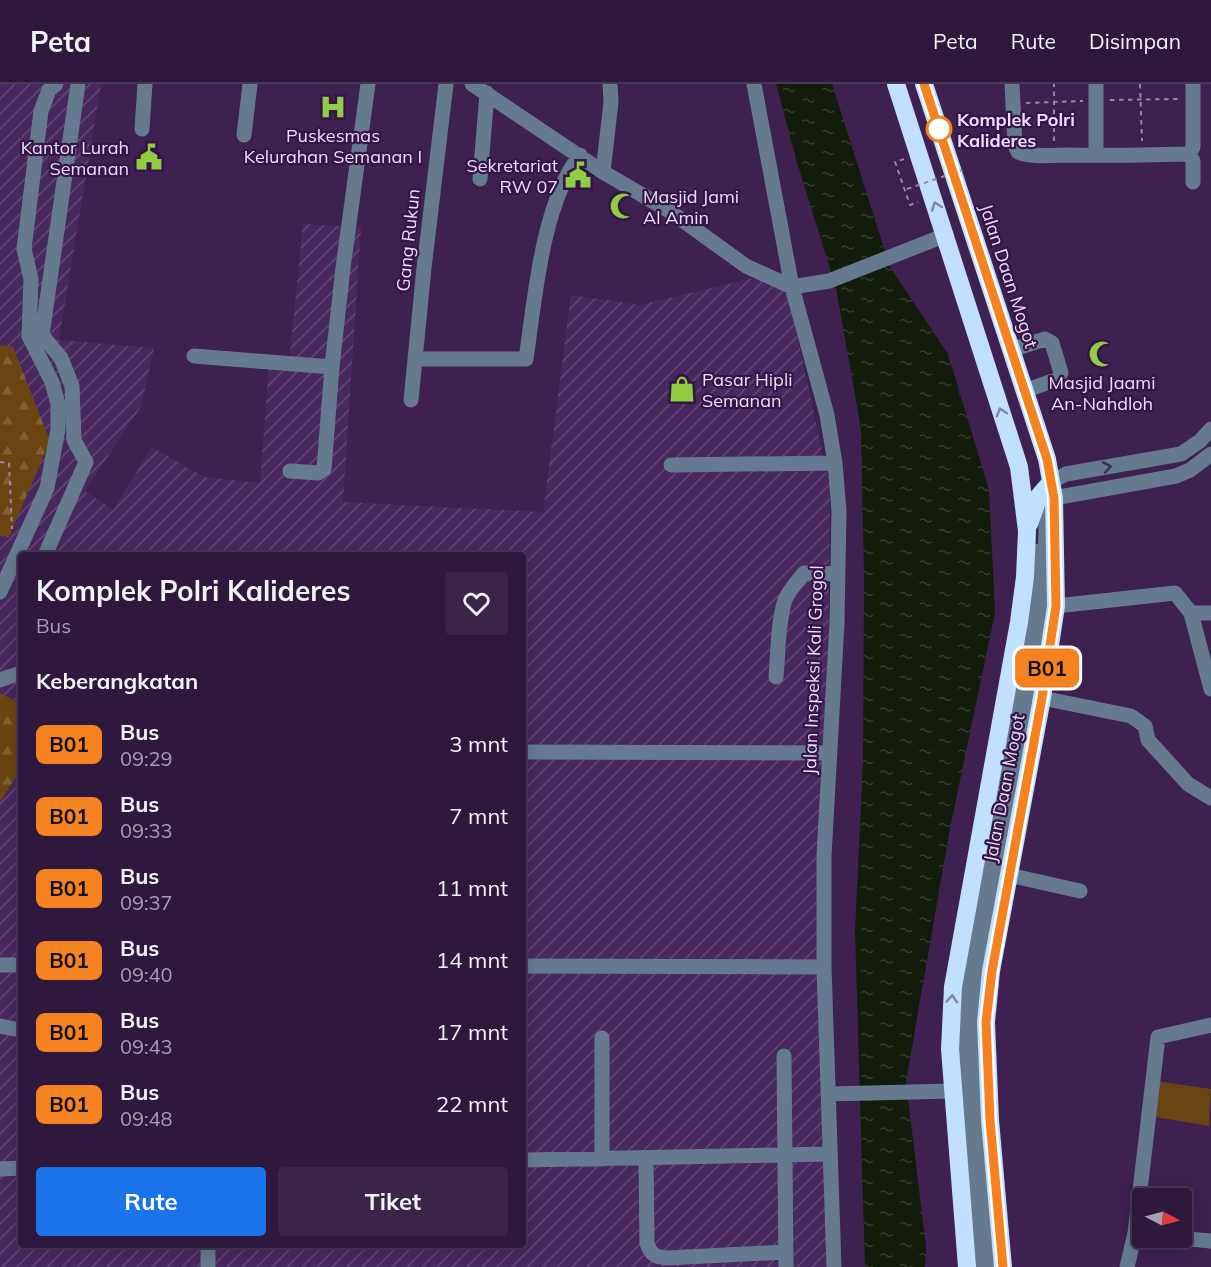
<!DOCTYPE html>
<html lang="id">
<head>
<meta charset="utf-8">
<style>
	:root { --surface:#2e183d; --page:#3a2548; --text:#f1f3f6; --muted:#a7a0b0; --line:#493757; --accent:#1a73e8 }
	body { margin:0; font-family:Mulish,sans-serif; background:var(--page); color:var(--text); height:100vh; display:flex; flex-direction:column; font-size:22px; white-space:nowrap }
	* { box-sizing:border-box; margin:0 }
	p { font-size:20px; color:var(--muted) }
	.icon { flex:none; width:33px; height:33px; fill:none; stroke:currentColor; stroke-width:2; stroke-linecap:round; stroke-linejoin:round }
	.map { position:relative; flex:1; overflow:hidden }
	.sheet { position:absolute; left:18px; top:468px; width:508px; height:696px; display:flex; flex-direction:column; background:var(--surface); border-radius:6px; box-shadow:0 3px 15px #0003,0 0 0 2px var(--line) }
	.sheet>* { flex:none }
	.badge { padding:0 12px; border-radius:9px; font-size:21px; line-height:39px }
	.needle { width:39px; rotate:96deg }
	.fabs { position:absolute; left:1132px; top:1104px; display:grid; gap:12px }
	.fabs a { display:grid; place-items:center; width:60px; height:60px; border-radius:6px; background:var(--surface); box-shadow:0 3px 15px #0003,0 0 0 2px var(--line); font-size:30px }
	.map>.badge { position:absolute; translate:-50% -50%; box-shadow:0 0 0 3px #fff }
	h2 { padding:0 18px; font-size:22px; line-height:54px }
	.round { display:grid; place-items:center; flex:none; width:63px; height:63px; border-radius:6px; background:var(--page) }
	.summary { display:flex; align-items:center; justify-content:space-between; height:102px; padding:0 18px }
	h1 { font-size:28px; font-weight:700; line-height:45px }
	.cta { display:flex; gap:12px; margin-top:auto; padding:12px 18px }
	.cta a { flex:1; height:69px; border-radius:6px; background:var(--accent); color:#fff; font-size:24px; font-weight:700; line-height:69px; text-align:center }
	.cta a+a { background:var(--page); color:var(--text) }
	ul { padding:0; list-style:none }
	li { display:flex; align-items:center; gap:18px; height:72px; padding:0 18px }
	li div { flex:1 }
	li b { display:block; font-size:22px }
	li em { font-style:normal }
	li .badge { min-width:66px; font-weight:700; text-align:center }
	header { display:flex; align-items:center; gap:36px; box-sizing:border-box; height:84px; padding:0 30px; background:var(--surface); border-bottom:2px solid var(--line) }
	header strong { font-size:28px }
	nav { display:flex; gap:33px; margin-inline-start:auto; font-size:21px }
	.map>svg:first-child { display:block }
	.industrial { fill:url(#industrial-furrows) }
	.forest { fill:url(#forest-firs) }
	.park { fill:#6a4511 }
	.water { fill:url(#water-ripples) }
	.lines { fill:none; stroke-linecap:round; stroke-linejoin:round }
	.path { stroke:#9b84ab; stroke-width:2; stroke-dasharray:4.5 4.5; stroke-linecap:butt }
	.minor { stroke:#667a8f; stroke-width:15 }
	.highway { stroke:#c1dffe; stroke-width:18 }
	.path-bridge { stroke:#9b84ab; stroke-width:2; stroke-dasharray:4.5 4.5; stroke-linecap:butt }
	.oneway { stroke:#8184ab }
	.oneway2 { stroke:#402e58 }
	.line-casing { stroke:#fff; stroke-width:14 }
	.line { stroke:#f58220; stroke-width:9 }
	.stop-dot { fill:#fff; stroke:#f58220; stroke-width:3 }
	.labels { text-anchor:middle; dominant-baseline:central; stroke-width:4.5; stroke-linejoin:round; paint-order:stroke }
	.stop-label { font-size:18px; font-weight:bold; fill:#eeddfc; stroke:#331546; text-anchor:start }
	.poi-label { font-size:18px; fill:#eeddfc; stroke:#331546 }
	.street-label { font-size:18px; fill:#eeddfc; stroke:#331546 }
</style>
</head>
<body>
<header>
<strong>Peta</strong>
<nav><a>Peta</a><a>Rute</a><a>Disimpan</a></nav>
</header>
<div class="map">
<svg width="1211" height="1183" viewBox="0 0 1211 1183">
	<defs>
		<pattern id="industrial-furrows" width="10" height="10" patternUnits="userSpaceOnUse" patternTransform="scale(1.5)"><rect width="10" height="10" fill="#49285f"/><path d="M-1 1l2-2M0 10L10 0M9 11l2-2" fill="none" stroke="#644777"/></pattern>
		<pattern id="forest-firs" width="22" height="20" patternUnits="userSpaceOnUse" patternTransform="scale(1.5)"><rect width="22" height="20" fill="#6a4511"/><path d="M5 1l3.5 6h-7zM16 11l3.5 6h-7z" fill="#805f35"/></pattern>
		<pattern id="water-ripples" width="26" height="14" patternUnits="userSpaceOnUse" patternTransform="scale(1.5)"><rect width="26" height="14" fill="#131b0a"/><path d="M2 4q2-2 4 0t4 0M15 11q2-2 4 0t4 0" fill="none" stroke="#363c2f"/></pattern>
	</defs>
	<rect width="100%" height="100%" fill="#3e2051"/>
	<path class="industrial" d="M0 0H101L59 256 154 264 141 323 85 407 113 426 152 363 204 393 260 399 269 280H289L303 140 361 143 343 418 543 428 571 211 640 221 783 187 830 403 825 948 828 1183H0V718L21 685V1161H524V471H21V620L0 609V452H9L13 264 0 261Z"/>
	<path class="forest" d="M0 261 13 263 50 357 9 453 0 452Z
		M0 609 21 620V685L0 718Z"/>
	<path class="park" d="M1149 996 1211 1005 1209 1042 1144 1031Z"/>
	<path class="water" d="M776 0H832L890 183 948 270 989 406 995 529 950 744 906 998 926 1162 925 1183H865L855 847 863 678 864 492 861 345 836 204 796 75Z"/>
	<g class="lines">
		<path class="path" d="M1140 0 1142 57
			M1110 16 1179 15
			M1026 19 1083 17
			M1054 57V0
			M904 75 895 78 910 121 918 118
			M0 378 9 379 12 445"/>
		<path class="minor" d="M472 0 603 88 671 128 746 182 792 203 829 197 946 151
			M754 0 792 203 827 331 835 379 839 427 837 539 824 772V883L834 1183
			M1012 0 1015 61 1018 68C1032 74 1053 71 1069 71 1109 72 1149 71 1189 70L1193 63V0
			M142 45 145 0
			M244 51 250 0
			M1189 70 1193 77V98
			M1096 71V0
			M603 88 611 18 610 0
			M480 95 487 9
			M1011 266 1045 255 1052 259 1061 289 1058 295 1024 307
			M194 272 332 283
			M416 275H526C535 214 542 120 580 71
			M411 316 424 184 446 0
			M671 381 835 379
			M290 387 318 389 324 385 332 283 343 184 368 0
			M1045 405 1051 398 1066 390 1181 370 1200 357 1211 345
			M45 471 86 378 74 356 72 302 61 274 42 251 78 0
			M0 508 47 404 58 345V320L52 298 29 252 31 195 24 165 41 27 49 6 56 0
			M1056 522 1175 509 1191 529 1211 605
			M1191 529H1211
			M776 593C778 571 778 537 785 516 789 506 797 498 804 489L838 490
			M0 596 21 589
			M1042 614 1131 632 1145 642 1148 656 1188 700 1211 714
			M524 668 830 669
			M1009 791 1080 807
			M0 881H21
			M524 882 824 883
			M0 942 21 946
			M602 954V1075
			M784 972 786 1183
			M828 1010 953 1007
			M646 1074 647 1159C650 1170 655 1173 667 1174L786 1168
			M524 1076 829 1070
			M0 1085 21 1084
			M1135 1149 1158 953 1211 941
			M1177 1154 1211 1157
			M208 1161V1183
			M979 1183 965 1010 963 947 969 886 1030 546 1035 467
			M991 1183 975 987 974 934 980 887 1036 582 1045 511 1046 434 1048 424 1054 414 1176 392 1190 386 1211 370
			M1127 1183 1135 1149 1143 1150"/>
		<path class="highway" d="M896 0 1019 383 1027 447 1025 493 1019 538 953 903 950 965 967 1183
			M924 0 1047 375 1054 414 1056 522 1042 614 991 887 986 938 990 1036 1003 1183
			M1029 440 1039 412 1051 398"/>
		<path class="path-bridge" d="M907 105 965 85"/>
	</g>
	<defs><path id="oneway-chevron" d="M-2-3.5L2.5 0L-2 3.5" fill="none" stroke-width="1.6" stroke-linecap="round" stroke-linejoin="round" transform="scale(1.5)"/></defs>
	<g class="oneway">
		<use href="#oneway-chevron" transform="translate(936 122) rotate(-110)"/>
		<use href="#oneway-chevron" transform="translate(1001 328) rotate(-107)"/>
		<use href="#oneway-chevron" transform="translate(952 915) rotate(-86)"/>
	</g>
	<use class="oneway2" href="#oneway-chevron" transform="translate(1107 383) rotate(-10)"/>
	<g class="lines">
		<g class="line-casing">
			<path id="line" d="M924 0 1047 375 1054 414 1056 522 1042 614 992 887 986 938 990 1036 1003 1183"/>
		</g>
		<use href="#line" class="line"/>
	</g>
	<defs>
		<g id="hospital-bare" transform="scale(2.07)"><path d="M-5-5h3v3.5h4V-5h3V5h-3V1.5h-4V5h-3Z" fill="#90cd41" stroke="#331546" stroke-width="2.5" paint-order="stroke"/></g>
		<g id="civic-bare" transform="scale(2.07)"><path d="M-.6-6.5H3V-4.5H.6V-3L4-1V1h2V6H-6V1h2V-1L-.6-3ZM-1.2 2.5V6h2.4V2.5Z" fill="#90cd41" stroke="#331546" stroke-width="2.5" paint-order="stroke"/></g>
		<g id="mosque-bare" transform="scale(2.07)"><path d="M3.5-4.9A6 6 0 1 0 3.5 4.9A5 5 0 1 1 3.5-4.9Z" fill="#90cd41" stroke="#331546" stroke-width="2.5" paint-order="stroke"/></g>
		<g id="shop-bare" transform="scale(2.07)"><path d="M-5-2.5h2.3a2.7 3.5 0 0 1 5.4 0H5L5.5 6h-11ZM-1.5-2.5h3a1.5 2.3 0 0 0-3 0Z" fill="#90cd41" stroke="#331546" stroke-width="2.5" paint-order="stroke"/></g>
	</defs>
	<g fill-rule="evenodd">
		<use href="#hospital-bare" x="333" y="23"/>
		<use href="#civic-bare" x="149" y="73"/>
		<use href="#civic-bare" x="578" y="91"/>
		<use href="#mosque-bare" x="623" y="122"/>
		<use href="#mosque-bare" x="1102" y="270"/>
		<use href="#shop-bare" x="682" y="305"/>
	</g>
	<circle class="stop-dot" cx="939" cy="45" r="12"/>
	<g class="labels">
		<g class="stop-label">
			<text x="957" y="35">Komplek Polri<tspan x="957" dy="21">Kalideres</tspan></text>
		</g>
		<g class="poi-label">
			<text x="333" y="51">Puskesmas<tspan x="333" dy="21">Kelurahan Semanan I</tspan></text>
			<text x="129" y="63" text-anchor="end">Kantor Lurah<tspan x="129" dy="21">Semanan</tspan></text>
			<text x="558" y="81" text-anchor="end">Sekretariat<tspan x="558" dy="21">RW 07</tspan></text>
			<text x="643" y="112" text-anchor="start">Masjid Jami<tspan x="643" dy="21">Al Amin</tspan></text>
			<text x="702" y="295" text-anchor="start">Pasar Hipli<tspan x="702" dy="21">Semanan</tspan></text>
			<text x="1102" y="298">Masjid Jaami<tspan x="1102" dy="21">An-Nahdloh</tspan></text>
		</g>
		<g class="street-label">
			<text transform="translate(408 156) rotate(-84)">Gang Rukun</text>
			<text transform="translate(1009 192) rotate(72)">Jalan Daan Mogot</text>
			<text transform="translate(813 586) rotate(-88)">Jalan Inspeksi Kali Grogol</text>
			<text transform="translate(1004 704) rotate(-79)">Jalan Daan Mogot</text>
		</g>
	</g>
</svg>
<div class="fabs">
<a><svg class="needle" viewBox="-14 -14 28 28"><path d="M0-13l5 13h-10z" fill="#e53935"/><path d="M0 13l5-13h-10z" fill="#a7a0b0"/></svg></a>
</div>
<b class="badge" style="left:1047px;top:584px;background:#f58220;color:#111">B01</b>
<section class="sheet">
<div class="summary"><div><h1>Komplek Polri Kalideres</h1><p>Bus</p></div><a class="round"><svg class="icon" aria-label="heart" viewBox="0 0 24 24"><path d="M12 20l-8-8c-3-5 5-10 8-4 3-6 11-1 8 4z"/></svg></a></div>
<h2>Keberangkatan</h2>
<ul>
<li><span class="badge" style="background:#f58220;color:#111">B01</span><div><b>Bus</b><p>09:29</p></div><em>3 mnt</em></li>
<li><span class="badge" style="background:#f58220;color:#111">B01</span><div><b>Bus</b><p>09:33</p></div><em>7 mnt</em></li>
<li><span class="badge" style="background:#f58220;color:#111">B01</span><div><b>Bus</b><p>09:37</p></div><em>11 mnt</em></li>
<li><span class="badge" style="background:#f58220;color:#111">B01</span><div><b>Bus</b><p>09:40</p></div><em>14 mnt</em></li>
<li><span class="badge" style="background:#f58220;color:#111">B01</span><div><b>Bus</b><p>09:43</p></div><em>17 mnt</em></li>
<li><span class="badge" style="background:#f58220;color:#111">B01</span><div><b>Bus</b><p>09:48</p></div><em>22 mnt</em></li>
</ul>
<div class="cta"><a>Rute</a><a>Tiket</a></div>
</section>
</div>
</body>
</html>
